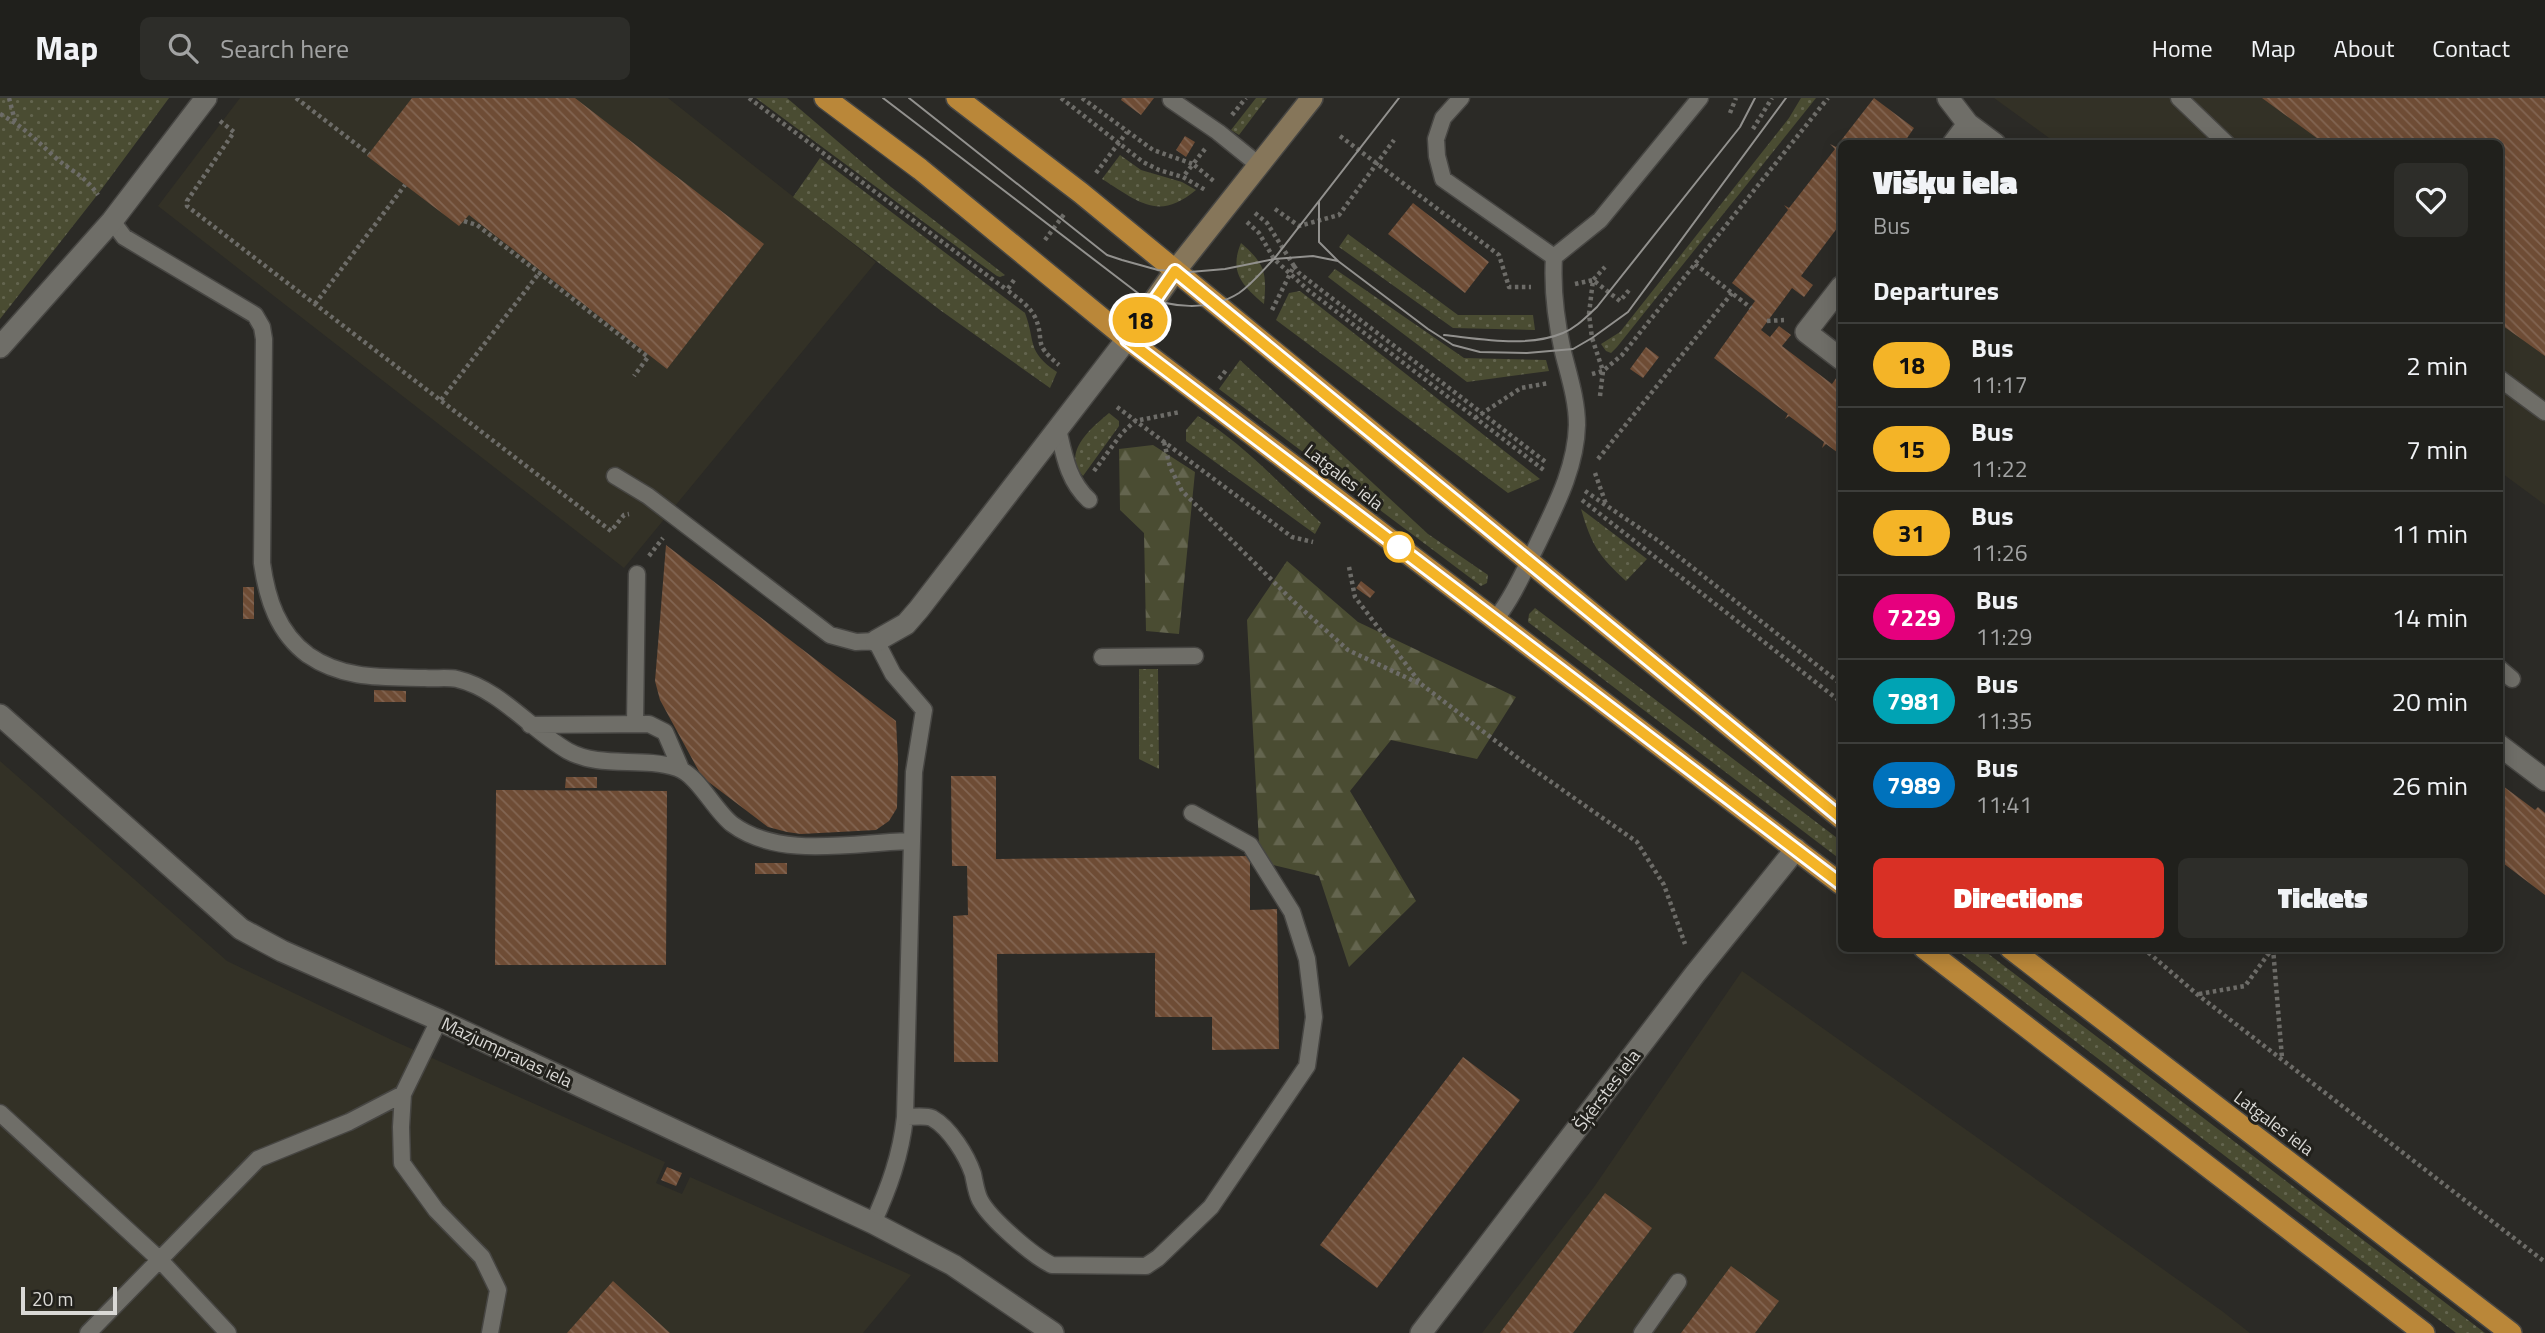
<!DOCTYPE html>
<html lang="en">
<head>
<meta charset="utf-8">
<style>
	:root { --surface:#20201c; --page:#2d2d29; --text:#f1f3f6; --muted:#a2a3a3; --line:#3d3e3b; --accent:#d93025 }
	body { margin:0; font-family:"Titillium Web",sans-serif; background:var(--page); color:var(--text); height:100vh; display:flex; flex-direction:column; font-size:26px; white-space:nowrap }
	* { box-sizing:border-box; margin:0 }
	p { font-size:23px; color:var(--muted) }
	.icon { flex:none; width:38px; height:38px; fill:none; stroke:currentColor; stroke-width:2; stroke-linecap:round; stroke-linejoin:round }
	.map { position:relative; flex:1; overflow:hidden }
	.details { position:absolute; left:1838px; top:42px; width:665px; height:812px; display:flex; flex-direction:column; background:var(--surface); border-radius:10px; box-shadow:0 4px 18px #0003,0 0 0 2px var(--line) }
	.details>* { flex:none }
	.badge { padding:0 14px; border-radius:23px; font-size:24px; line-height:46px }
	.scale { position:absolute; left:21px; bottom:18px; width:96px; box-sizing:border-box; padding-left:7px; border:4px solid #dad9d6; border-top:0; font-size:19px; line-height:24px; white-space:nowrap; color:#dad9d6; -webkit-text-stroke:5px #22211c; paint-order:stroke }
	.map>.badge { position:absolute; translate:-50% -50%; box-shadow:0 0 0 4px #fff }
	h2 { padding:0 35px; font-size:26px; line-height:63px }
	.round { display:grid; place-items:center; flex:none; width:74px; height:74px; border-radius:10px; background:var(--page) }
	.headline { display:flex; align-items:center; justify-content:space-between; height:119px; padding:0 35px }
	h1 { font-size:33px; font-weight:800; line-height:52px }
	.button { display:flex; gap:14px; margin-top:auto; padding:14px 35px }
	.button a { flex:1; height:80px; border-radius:10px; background:var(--accent); color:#fff; font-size:28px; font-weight:800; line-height:80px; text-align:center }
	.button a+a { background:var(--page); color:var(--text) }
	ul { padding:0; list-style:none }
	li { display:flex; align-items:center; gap:21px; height:84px; padding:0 35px; border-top:2px solid var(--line) }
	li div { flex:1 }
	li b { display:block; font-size:26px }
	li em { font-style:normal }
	li .badge { min-width:77px; font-weight:700; text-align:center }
	header { display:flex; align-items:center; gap:42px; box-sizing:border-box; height:98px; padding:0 35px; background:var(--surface); border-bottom:2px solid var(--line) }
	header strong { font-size:33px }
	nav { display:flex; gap:38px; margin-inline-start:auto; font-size:24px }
	.search { width:490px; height:63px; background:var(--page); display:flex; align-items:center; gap:18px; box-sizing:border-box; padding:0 24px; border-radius:10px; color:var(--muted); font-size:26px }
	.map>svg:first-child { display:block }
	.built { fill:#333126 }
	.green { fill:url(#green-dots) }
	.forest { fill:url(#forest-firs) }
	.building { fill:url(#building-back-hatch) }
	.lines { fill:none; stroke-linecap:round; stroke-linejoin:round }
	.lane-casing { stroke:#474643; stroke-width:19 }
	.street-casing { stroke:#474643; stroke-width:24 }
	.secondary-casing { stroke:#474643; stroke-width:24 }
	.highway-casing { stroke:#474643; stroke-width:24 }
	.path { stroke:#6d6c68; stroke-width:4.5; stroke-dasharray:3.5 3.5; stroke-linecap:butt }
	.lane { stroke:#6f6e68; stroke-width:16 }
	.street { stroke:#6f6e68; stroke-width:21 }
	.secondary { stroke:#86765a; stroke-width:21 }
	.highway { stroke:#ba8739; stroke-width:21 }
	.tram { stroke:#92918e; stroke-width:2 }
	.line-casing { stroke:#fff; stroke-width:16 }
	.line { stroke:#f4b427; stroke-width:10 }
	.stop-dot { fill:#fff; stroke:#f4b427; stroke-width:3.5 }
	.labels { text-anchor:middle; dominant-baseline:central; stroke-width:6; stroke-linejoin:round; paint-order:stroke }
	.street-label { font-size:18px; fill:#dad9d6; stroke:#22211c }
</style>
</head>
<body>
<header>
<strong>Map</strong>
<div class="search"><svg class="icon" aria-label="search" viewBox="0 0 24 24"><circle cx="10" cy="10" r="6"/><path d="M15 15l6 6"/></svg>Search here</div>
<nav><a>Home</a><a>Map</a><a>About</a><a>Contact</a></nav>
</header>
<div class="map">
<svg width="2545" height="1235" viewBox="0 0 2545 1235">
	<defs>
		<pattern id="green-dots" width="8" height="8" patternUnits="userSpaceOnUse" patternTransform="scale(1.75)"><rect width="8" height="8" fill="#4a4c32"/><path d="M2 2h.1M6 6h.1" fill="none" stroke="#64654f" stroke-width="1.8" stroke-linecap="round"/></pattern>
		<pattern id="forest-firs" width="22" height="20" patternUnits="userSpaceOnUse" patternTransform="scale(1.75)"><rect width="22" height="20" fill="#4a4c32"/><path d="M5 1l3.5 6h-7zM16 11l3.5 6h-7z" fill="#64654f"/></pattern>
		<pattern id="building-back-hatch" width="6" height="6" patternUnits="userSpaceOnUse" patternTransform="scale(1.75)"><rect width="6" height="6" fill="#6e4c35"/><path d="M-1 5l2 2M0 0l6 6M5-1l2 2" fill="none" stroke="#826552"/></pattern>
	</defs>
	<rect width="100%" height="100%" fill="#2b2a26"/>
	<path class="built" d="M240 0H668L876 164 624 470 158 108Z
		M1994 0H2545V407L2499 373V46L2056 45Z
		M0 663 227 863 394 943 665 1064 656 1085 682 1096 690 1079 911 1177 863 1235H0Z
		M1742 873 2222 1213 2250 1235H1482L1594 1089Z"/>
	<path class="green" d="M0 0H169L98 96 0 221Z
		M756 0H787L891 89 1005 177 1000 179 997 178 975 162Z
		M1256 0H1267L1239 37 1231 32Z
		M1801 0H1816L1617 249 1611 255 1606 253 1601 246 1620 234 1789 20Z
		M1120 57 1141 72 1182 84 1196 92C1158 124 1138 103 1102 81Z
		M820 60 1025 215C1036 244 1026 253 1057 274L1050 290 940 212 793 99Z
		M1348 136 1458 217H1533L1535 232 1453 230 1339 149Z
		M1241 145C1265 166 1267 174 1264 206 1242 187 1229 174 1241 145Z
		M1335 171 1464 260 1546 262 1549 273 1467 284 1328 179Z
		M1300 193 1540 381 1508 395 1276 222 1289 195Z
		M1240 262 1428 436 1488 477 1487 485 1481 488 1219 291Z
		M1109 315 1119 323V328L1083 378C1061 355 1091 330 1109 315Z
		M1198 318C1245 347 1282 388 1321 425L1315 436 1186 343V332Z
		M1581 411 1647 461 1626 483C1598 457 1592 448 1581 411Z
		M1535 510 1841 743V762L1528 524 1529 516Z
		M1139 571H1158L1159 671 1139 661Z
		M1955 851H1982L2485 1235H2456Z"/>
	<path class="forest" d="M1153 347 1195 374 1179 536 1146 533 1144 435 1120 412 1119 351Z
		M1287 463 1358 524 1516 599 1477 661 1391 642 1350 693 1416 803 1349 869 1319 778 1260 764 1247 522Z"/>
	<path class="building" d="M412 0H575L764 146 667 271 469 117 459 128 367 58Z
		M1122 0H1154L1141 17 1121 2Z
		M1874 0 1914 30 1903 46H1841V131L1838 129 1801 178 1813 187 1804 199 1792 190 1761 232 1770 239 1779 228 1791 237 1782 248 1832 286 1841 273V357L1826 346 1822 350 1824 344 1789 318 1785 321 1788 316 1714 260 1755 203 1732 185 1788 112 1784 107 1789 110 1835 51 1830 46 1836 49Z
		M2262 0H2545V258L2499 225V46H2325Z
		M1185 38 1195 44 1186 59 1176 52Z
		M1413 105 1489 164 1465 195 1388 136Z
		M1646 249 1659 259 1643 280 1630 271Z
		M666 447 896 623 898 663 897 710 889 723 876 732 801 736 787 734 768 729 702 679 660 602 655 583Z
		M1361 483 1375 494 1370 500 1356 490Z
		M243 489H254V521H243Z
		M374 592 406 593V604H374Z
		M951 678H996V761L1250 758V812L1277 811 1279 951 1212 952V919H1155V855L997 856 998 964H954L953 818 968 817 967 768H952Z
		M566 679H597V690H565Z
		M2499 685 2535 712 2538 709 2545 715V797L2499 762Z
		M496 692 667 693 666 867H495Z
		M755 765H787V776H755Z
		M1463 959 1520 1002 1377 1190 1320 1147Z
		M667 1069 682 1075 676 1088 661 1082Z
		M1605 1095 1652 1130 1573 1235H1500Z
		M1731 1168 1779 1203 1755 1235H1681Z
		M613 1183 670 1235H567Z"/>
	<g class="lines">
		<g class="lane-casing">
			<path id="lane" d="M1461 0 1443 20 1436 41 1437 58 1443 81 1554 159
				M2179 0 2227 46
				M1171 2 1218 34 1260 68
				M112 123 124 139 255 217 262 229 264 241 262 465C267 501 278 535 308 557 344 582 384 579 425 580 435 581 447 579 457 581 500 591 531 632 568 653 601 671 641 658 677 670 698 677 714 712 732 726 780 762 856 744 912 743L914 674 924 612 893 576 876 543 856 544 830 537 648 398 615 378
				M2499 280 2545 314
				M1058 331C1064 357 1068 383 1089 402
				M1495 522C1513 499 1524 473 1537 447 1555 409 1576 370 1577 327 1577 302 1569 278 1563 254 1556 223 1552 191 1554 159L1600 122 1700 0
				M1102 559 1195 558
				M2499 570 2512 581
				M635 626 637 476
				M530 627 649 626 665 634 681 671
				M439 922 403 996 401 1029 402 1065 436 1112 482 1159 498 1192 490 1235
				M0 1015 159 1161 228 1235
				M905 1019C913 1019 925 1017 932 1020 950 1030 967 1058 973 1076 975 1085 976 1094 980 1102 990 1121 1033 1158 1052 1167L1146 1168 1158 1160 1211 1109 1307 968 1314 919 1307 861 1292 814 1250 747 1192 715
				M873 1125C889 1090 901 1057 905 1019L912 743
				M88 1235 258 1061 349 1024 403 996
				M1642 1235 1678 1184"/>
		</g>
		<g class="street-casing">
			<path id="street" d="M1948 0 1968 26 1995 46
				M1953 46 1968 26
				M1841 189 1806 234 1841 261
				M0 249 112 123 206 0
				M876 543 906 526 919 511 1127 241
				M0 617 241 831 282 853 439 922 873 1125 953 1167 1053 1235
				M2499 647 2545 682
				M1421 1235 1695 876 1796 751"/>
		</g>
		<g class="secondary-casing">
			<path id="secondary" d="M1127 241 1175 173 1312 0"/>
		</g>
		<g class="highway-casing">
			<path id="highway" d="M825 0 920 71 1127 241 1841 786
				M957 0 1081 95 1841 720
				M1924 850 2424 1235
				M2010 850 2511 1235"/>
		</g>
		<path class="path" d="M9 0 15 23
			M296 0 369 56
			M749 0 1007 192
			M1061 0 1143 64 1159 72 1183 79 1207 93
			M1082 0 1153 52 1193 66 1183 79
			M1730 15 1736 0
			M0 16C23 28 38 44 57 61 74 75 85 78 98 97
			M1232 17 1246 0
			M220 23 234 34 187 103V108L611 433 624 417 629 416
			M1753 31 1772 0
			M1340 38 1499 157 1509 189H1531
			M1205 51 1193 66 1215 84
			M1096 75 1127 34
			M1275 111 1299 128 1339 117 1394 42
			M1255 115 1267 125 1294 168 1271 214
			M464 123 477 127 648 259 634 278
			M1247 124 1259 135 1274 161 1308 192 1545 373
			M1045 142 1065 115
			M1695 166 1751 210
			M1294 168 1299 175 1547 365
			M1014 182 1007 192C1017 200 1029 207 1035 219 1046 244 1031 244 1059 267
			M1575 186 1593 182 1620 203 1630 191
			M315 206 405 87
			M1767 223 1784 222
			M1592 276 1603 273 1622 257 1828 0
			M1219 281 1227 271
			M1600 298 1603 273 1592 240 1589 216 1593 182 1605 169
			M441 302 540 174
			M1117 309 1292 439 1313 444
			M1475 320 1521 290 1549 285
			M1164 344 1170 369 1182 393 1294 504 1348 552 1420 586
			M1598 361 1732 195
			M1094 373 1122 335 1135 323 1180 314
			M1595 375 1606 406
			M1585 393 1660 444 1841 586
			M1582 402 1841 604
			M649 458 663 440
			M1349 469 1355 499 1421 586 1527 667 1637 744 1664 787 1685 846
			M2143 850 2198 897 2545 1164
			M2273 850 2282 960
			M2199 896 2245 888 2272 851"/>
		<use href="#lane" class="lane"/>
		<use href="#street" class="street"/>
		<use href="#secondary" class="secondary"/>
		<use href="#highway" class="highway"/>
		<path class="tram" d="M883 0 1139 196C1170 210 1209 214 1239 195 1252 186 1263 172 1274 161L1399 0
			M909 0 1107 157 1122 162 1158 172 1190 174 1225 171 1274 161 1313 158 1338 163 1428 231 1453 247 1480 254 1527 255 1573 251 1592 240 1628 214 1786 0
			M1319 103V144L1338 163
			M1444 237C1481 241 1527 250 1563 235 1576 230 1586 219 1597 209L1740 29 1755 0"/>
	</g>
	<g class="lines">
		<g class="line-casing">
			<path id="line" d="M1841 720 1175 173 1127 242 1841 786"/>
		</g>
		<use href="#line" class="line"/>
	</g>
	<circle class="stop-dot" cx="1399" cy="449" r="14"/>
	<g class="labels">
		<g class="street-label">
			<text transform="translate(1344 379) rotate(38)">Latgales iela</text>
			<text transform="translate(507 954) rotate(25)">Mazjumpravas iela</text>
			<text transform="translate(1607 992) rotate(-53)">Šķērstes iela</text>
			<text transform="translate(2274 1025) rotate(37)">Latgales iela</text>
		</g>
	</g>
</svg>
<div class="scale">20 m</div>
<b class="badge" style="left:1140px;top:222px;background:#f4b427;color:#111">18</b>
<section class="details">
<div class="headline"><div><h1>Višķu iela</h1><p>Bus</p></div><a class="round"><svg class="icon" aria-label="heart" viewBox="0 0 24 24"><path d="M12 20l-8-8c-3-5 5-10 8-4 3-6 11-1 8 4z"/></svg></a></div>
<h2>Departures</h2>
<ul>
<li><span class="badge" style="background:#f4b427;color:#111">18</span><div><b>Bus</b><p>11:17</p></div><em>2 min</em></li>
<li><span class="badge" style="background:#f4b427;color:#111">15</span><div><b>Bus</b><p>11:22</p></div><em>7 min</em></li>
<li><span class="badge" style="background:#f4b427;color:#111">31</span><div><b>Bus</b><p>11:26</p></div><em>11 min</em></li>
<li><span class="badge" style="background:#e6007e;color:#fff">7229</span><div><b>Bus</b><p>11:29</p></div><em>14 min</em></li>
<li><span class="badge" style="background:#00a3b4;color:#fff">7981</span><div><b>Bus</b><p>11:35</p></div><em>20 min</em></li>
<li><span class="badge" style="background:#0072bc;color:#fff">7989</span><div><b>Bus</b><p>11:41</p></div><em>26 min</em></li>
</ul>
<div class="button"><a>Directions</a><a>Tickets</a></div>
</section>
</div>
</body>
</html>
